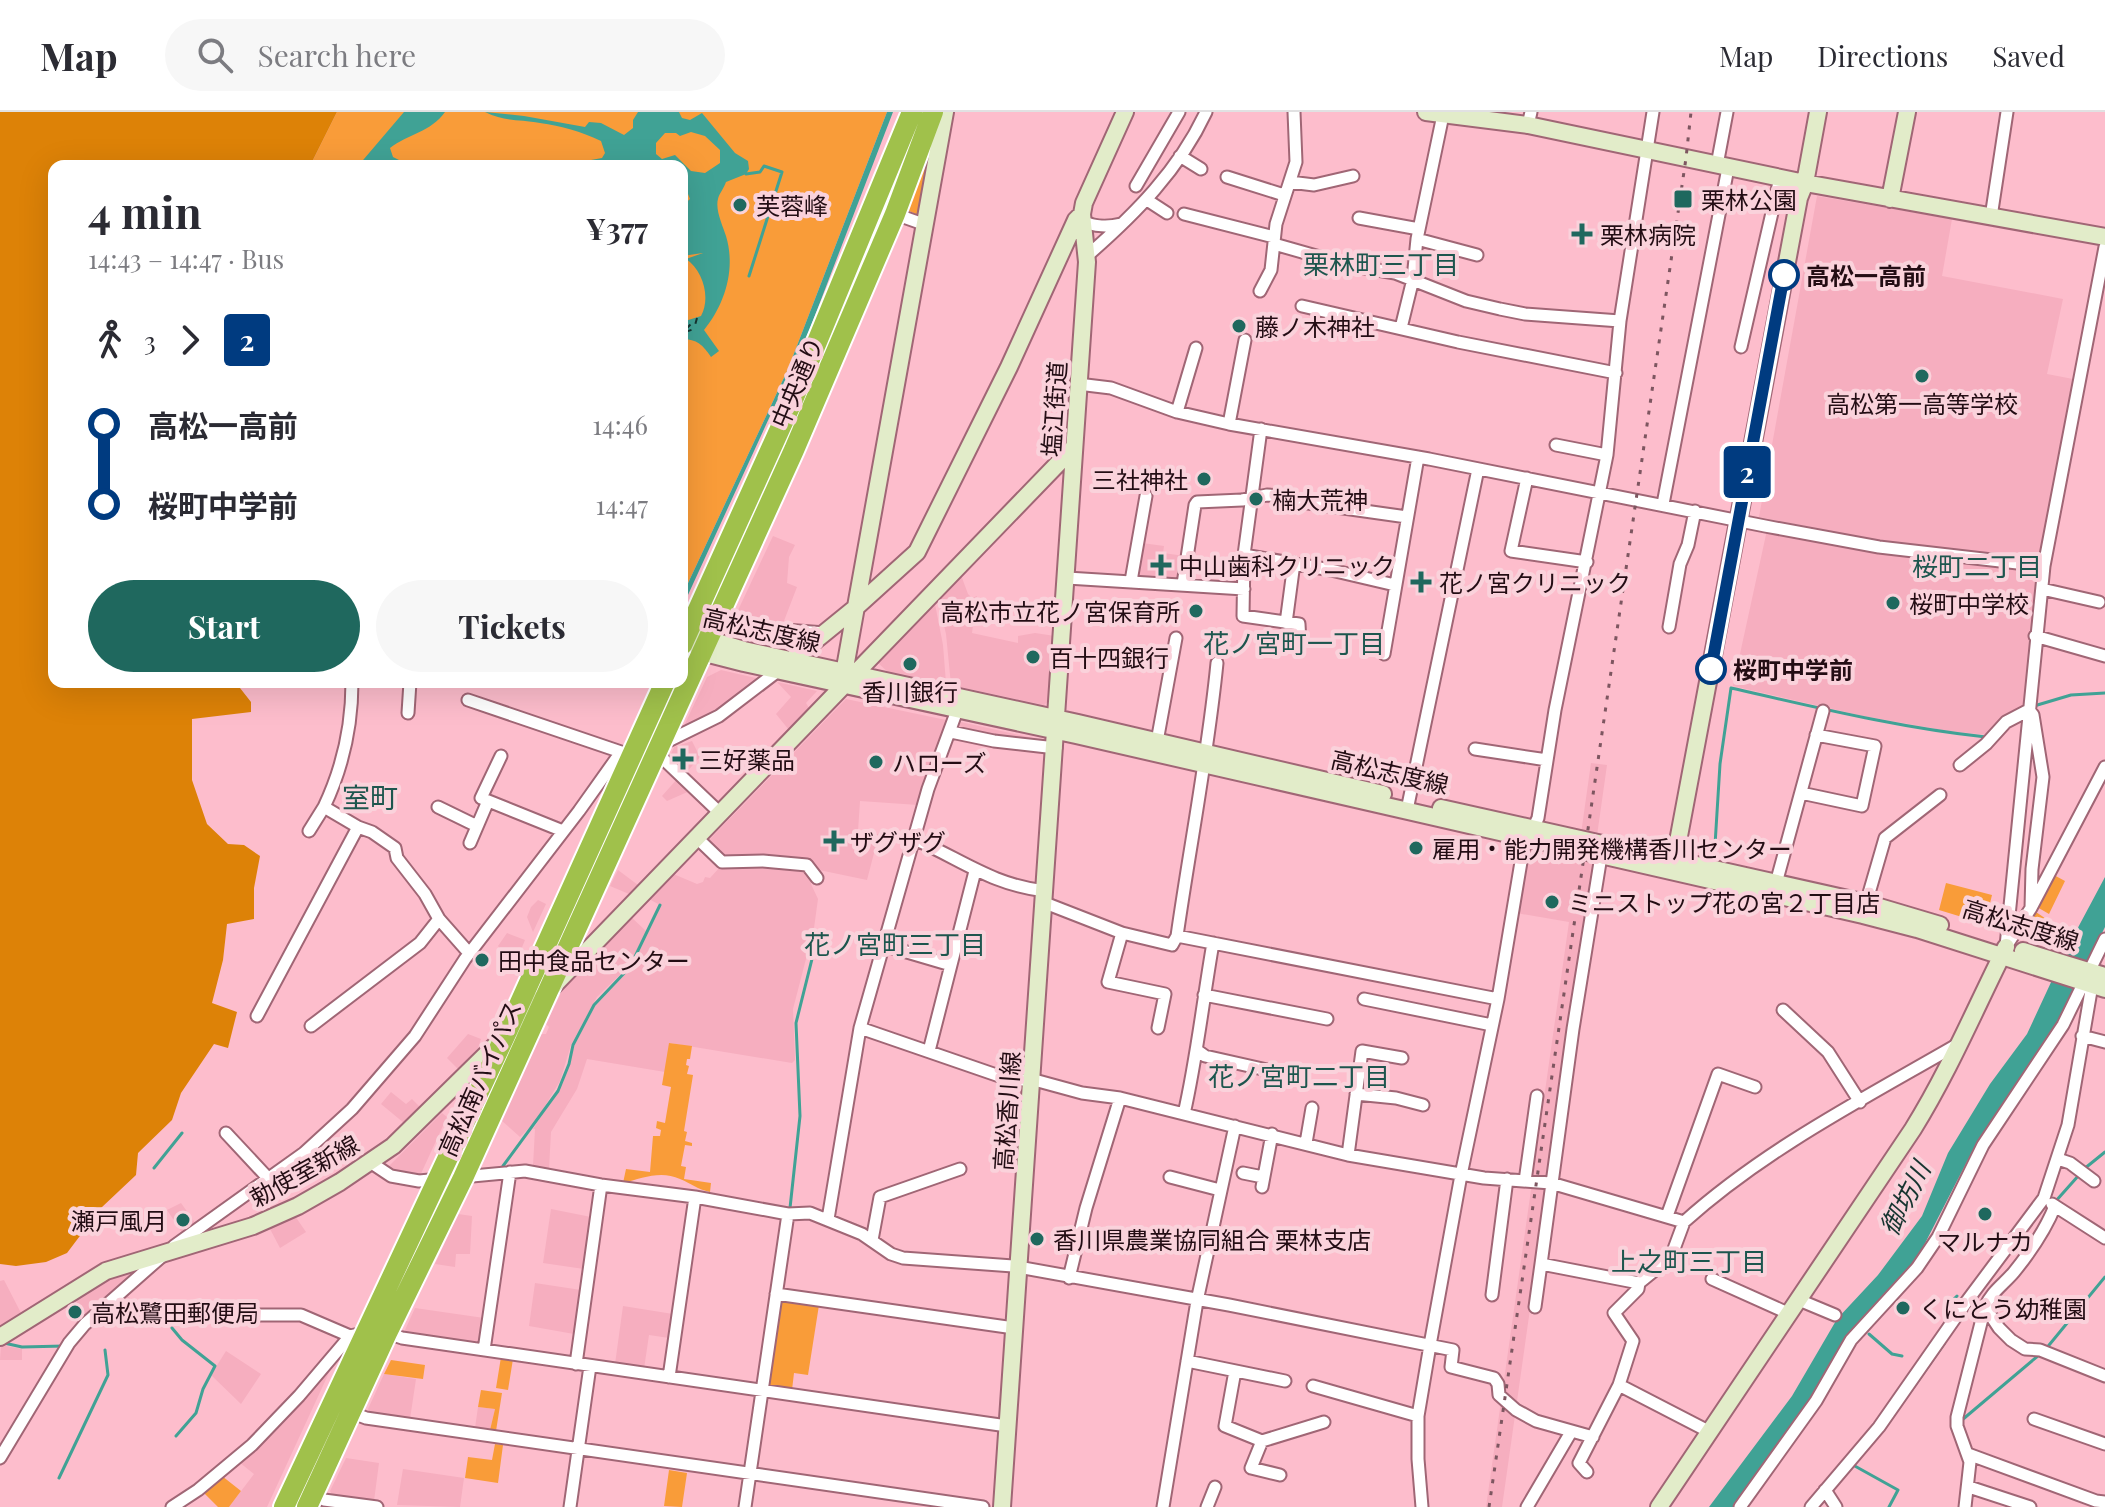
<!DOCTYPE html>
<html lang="en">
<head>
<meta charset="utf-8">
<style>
	:root { --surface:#fff; --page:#f7f7f7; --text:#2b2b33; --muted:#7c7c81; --line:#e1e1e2; --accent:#1f685e }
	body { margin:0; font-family:"Playfair Display","Noto Sans JP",serif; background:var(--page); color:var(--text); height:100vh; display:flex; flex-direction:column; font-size:30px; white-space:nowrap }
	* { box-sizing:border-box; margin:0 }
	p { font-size:26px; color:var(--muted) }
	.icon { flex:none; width:44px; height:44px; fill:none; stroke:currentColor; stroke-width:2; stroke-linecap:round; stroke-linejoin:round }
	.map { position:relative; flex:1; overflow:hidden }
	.panel { position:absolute; left:48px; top:48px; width:640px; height:528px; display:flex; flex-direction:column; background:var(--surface); border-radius:16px; box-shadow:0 8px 32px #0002 }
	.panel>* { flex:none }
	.badge { padding:0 16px; border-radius:6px; font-size:28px; line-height:52px }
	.map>.badge { position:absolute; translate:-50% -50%; box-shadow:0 0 0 4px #fff }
	.legs { display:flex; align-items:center; gap:12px; height:88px; padding:0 40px; font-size:26px }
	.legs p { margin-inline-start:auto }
	.headline { display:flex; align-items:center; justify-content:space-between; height:136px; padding:0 40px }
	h1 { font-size:44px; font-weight:700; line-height:60px }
	.button { display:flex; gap:16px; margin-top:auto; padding:16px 40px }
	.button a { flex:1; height:92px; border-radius:48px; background:var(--accent); color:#fff; font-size:32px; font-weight:700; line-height:92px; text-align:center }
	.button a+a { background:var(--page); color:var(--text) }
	ul { padding:0 40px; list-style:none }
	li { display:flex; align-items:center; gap:28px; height:80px; font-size:30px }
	li i { display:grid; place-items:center; width:12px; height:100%; margin:0 10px; background:currentColor }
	li i::after { content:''; width:20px; height:20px; margin:-10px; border:6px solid; border-radius:50%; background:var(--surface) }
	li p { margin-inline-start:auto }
	li:first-child i { background:linear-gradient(#0000 50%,currentColor 0) }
	li:last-child i { background:linear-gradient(currentColor 50%,#0000 0) }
	header { display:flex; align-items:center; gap:48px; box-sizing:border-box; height:112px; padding:0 40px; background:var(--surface); border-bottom:2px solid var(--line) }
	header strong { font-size:38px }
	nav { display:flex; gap:44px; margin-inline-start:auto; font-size:28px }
	.search { width:560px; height:72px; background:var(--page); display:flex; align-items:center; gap:20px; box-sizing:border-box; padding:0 28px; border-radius:44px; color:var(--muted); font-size:30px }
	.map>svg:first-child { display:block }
	.built { fill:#f6aebf }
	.green { fill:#f99c39 }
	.forest { fill:#dd8207 }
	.water { fill:#40a295; fill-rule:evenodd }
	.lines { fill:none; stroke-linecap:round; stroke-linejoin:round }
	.stream { stroke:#40a295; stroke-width:3 }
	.ferry { stroke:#163430; stroke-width:2; stroke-dasharray:10 8; stroke-linecap:butt }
	.street-casing { stroke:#a06675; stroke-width:15 }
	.secondary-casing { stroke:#a06675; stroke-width:20 }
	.highway-casing { stroke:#fff; stroke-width:24 }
	.street { stroke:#fff; stroke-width:11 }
	.secondary { stroke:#e2ecc9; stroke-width:16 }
	.highway { stroke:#a0c14b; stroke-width:20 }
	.rail { stroke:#7d5660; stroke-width:3; stroke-dasharray:4 8; stroke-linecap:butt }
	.line-1-casing { stroke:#fff; stroke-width:18 }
	.line-1 { stroke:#003b80; stroke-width:12 }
	.poi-dot { fill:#1f685e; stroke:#fad2db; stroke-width:3 }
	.stop-1-dot { fill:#fff; stroke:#003b80; stroke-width:4 }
	.labels { text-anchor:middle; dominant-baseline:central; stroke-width:8; stroke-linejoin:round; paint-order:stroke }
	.poi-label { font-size:24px; fill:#230d14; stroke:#fad2db; text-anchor:start }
	.stop-label { font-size:24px; font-weight:bold; fill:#230d14; stroke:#fad2db; text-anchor:start }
	.street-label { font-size:24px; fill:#230d14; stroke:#fad2db }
	.neighbourhood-label { font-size:26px; fill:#1d564e; stroke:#fad2db }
	.water-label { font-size:26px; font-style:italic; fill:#163430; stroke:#fad2db }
	.quarter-label { font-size:28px; fill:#1d564e; stroke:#fad2db }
</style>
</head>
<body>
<header>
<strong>Map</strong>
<div class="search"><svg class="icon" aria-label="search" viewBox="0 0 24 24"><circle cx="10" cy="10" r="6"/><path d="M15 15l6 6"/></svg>Search here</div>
<nav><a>Map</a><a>Directions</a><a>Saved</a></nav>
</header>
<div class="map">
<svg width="2105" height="1395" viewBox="0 0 2105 1395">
	<rect width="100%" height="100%" fill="#fdbdcc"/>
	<path class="built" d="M1817 84 1952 107 1942 164 2063 187 2047 262 2073 267 2040 448 1881 429 1759 405Z
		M1767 418 2039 458 2025 594 1988 623 1948 619 1863 604 1733 574Z
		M773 424 795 433 789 445 787 471 797 475 782 514 732 511Z
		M1142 431 1164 434 1163 441 1185 444 1182 468 1140 467 1137 463Z
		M961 463 968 482 972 486 977 484 972 521 1018 531V524L1035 521 1055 524 1050 588 1044 593 951 573 946 522 938 489Z
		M935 492 943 533 946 571 889 561 878 551Z
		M721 558 760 567 717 602 681 620 707 565Z
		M777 570 817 579 806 591 809 596 807 599 789 618 776 602 791 585Z
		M846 587 946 608 948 614 923 672 918 693 860 689 858 719 861 721 879 722 867 768 819 758 810 748 724 746 709 728Z
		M961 610 1042 628 1045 633 957 620V613Z
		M692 629 700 645 684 663 668 649 674 635Z
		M1591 651 1607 653 1502 1395H1486L1569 810 1516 801 1527 739 1577 750Z
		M678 666 692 678 667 689 662 684Z
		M763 754 804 758 811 767V772L818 787 814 816 793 897 795 948 792 951 670 931 665 960 587 947 577 977 551 1020 549 1057 533 1054 535 1017H533L563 971 574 934 595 894 631 856 658 801 660 793 647 786 671 761 697 772 703 770 705 765 710 766 720 755Z
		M618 758 638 773 629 782 610 774Z
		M538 788 546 792 533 820 527 805 531 795Z
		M630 804 646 819 629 854 597 885 571 933 560 969 536 1009 520 1025 501 1008 541 922H546L549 915 546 912 567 868Z
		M507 821 525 828 513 857 498 834Z
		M468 922 481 927 478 936 458 957 447 946Z
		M391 980 406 992 412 987 421 996 404 1011 381 992Z
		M442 1001 447 1005 419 1066 386 1057Z
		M181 1091 196 1112 183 1122 167 1098Z
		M551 1097 591 1105 584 1157 543 1151Z
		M458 1102 472 1104 470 1142H456L455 1155 435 1152Z
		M295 1104 306 1120 280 1136 269 1115Z
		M138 1155 140 1158 87 1205 74 1186 97 1173Z
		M4 1168 21 1201 0 1215V1169Z
		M535 1171 581 1178 574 1222 529 1214Z
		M127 1183 143 1201 131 1211 116 1194Z
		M623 1194 673 1202 669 1226 649 1223 644 1257 615 1252Z
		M415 1196 484 1206 481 1229 477 1232 407 1222 405 1218Z
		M1 1233 22 1237V1248H0Z
		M226 1239 261 1262 241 1292 211 1263Z
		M333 1252 267 1395H229L254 1362 239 1350Z
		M384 1262 416 1267 410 1307 371 1301 368 1297Z
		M478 1295 495 1297 490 1318 475 1316Z
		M346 1346 379 1351 374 1389 333 1384 330 1379Z
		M403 1357 464 1366 460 1395 397 1393Z"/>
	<path class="green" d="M337 0H887L788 257 682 484V54H310Z
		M930 29 933 31 918 103 905 97Z
		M2052 762 2065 769 2049 802 2037 795Z
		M1946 771 1992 783 1985 812 1939 798Z
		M2036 800 2052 811 2037 829 2021 824Z
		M669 931 692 934 690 947H687L686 953 689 954 687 962 693 963 684 1019 687 1020 685 1029 692 1031V1034L685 1033 681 1054 686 1055 684 1067 711 1071 710 1080C697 1077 692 1072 680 1067 661 1058 642 1066 623 1071L626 1057 650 1060 653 1024H660L661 1018 656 1016 657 1009 665 1011 671 975 662 973Z
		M784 1188 819 1193 808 1263 794 1261 792 1278 771 1275 768 1271 779 1190Z
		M501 1245 513 1247 508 1278 496 1276Z
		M391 1248 425 1253 423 1267 384 1262Z
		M481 1278 502 1281 496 1319 490 1318 495 1297 478 1295Z
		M495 1332 503 1333 498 1371 465 1366 468 1345 492 1348Z
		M669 1358 687 1361 682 1395 664 1394Z
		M222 1364 241 1379 229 1395H218L203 1380Z"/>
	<path class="forest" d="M0 0H337L310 54H54V570H205V572L240 576 251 590V600L192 607V668L207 712 228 732 244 733 260 744 254 776V807L227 812 223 848 212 891 237 900 228 936 214 932 181 981 172 1008 138 1041 136 1063 101 1096 67 1141 46 1150 16 1154 0 1152Z"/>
	<path class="water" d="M404 0H445C431 20 408 22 390 36L393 45 411 54H358Z
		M485 0 524 4 585 15 589 10 601 11 624 23 633 16V8L638 0H679L682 6 690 8 702 1 735 41 748 49 749 57 746 62 726 70C724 76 719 82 718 87 715 98 723 114 726 124 736 157 725 192 704 218L719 239 711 245C703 233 697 227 682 227V210L701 204C711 186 703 158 686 147L703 141 682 144V94L690 87 688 82 682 78V54H575L580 50 602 46 605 41 601 29C580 19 562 14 540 11 519 7 505 10 485 0ZM691 20 705 24 720 38V51L705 61 691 59 675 43 662 47 656 42V31L665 21H676L680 24Z
		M887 0H893L809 219 682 496V484L788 257Z
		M2105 765V815L2055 916 1978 1028 1919 1143 1736 1395H1709L1792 1284 1837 1207 1878 1163 1922 1104 1948 1041 1990 972 2027 922 2066 838Z"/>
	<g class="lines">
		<path class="stream" d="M746 62 760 60 764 54 782 60 749 164
			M2034 594 2071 583 2105 581
			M1712 746 1715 733 1720 652 1731 576C1815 595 1900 616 1986 625
			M503 1054 558 979 569 952 573 933 594 893 630 855 660 793
			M154 1056 182 1021
			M2084 1057 2105 1040
			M2055 1090 2079 1063
			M790 1096 800 1004 796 911 815 835
			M1951 1190 1957 1184
			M1962 1206 1976 1191H1974
			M172 1216 182 1228 215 1254 203 1277 196 1301 176 1324
			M1869 1222 1892 1242 1902 1244
			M4 1231 22 1235 64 1234
			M2045 1238 2105 1165
			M1962 1308 2039 1243
			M1884 1317 1944 1232
			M1853 1353 1898 1378 1889 1395
			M59 1366 108 1263 105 1238"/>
		<path class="ferry" d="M682 217 687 216 696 207
			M682 221 694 217 697 206"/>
		<g class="street-casing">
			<path id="street" d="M1528 13 1531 0
				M1180 44 1201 57
				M1717 53 1727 0
				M1227 65 1284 83
				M1290 70 1314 73 1353 64
				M1136 74 1179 0
				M1147 88 1167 101
				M895 102 926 113
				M1184 102 1274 125
				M1991 105 2007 0
				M1359 106 1419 117
				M1083 109C1094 115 1109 115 1121 112
				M1417 127 1477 143
				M1274 132 1348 153 1395 161 1466 189 1500 197 1525 202 1620 209
				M1088 143C1135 102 1179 58 1206 0
				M1260 179 1271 158 1276 112 1296 50 1294 0
				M1302 194 1458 230 1616 261
				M1401 216 1413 167 1417 127 1443 3
				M1741 235 1780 66
				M1078 272 1111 276 1177 300 1229 312 1429 347 1765 414 1879 435 2044 454
				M1177 300 1196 236
				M1229 312 1245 228
				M1261 317 1244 443 1243 504 1299 512 1300 530
				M1556 333 1607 343
				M1527 366 1511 439 1587 450
				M1663 392 1728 56
				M1244 443 1331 458 1395 473
				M1067 466 1244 477
				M1131 469 1146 384
				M1183 472 1195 393 1197 390 1242 388 1267 383 1286 384 1308 391 1407 405
				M2042 477 2099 490
				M1286 511 1294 451
				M731 514 825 521
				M1669 515 1680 452 1688 433 1695 399
				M2035 524 2105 544
				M1384 542 1418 345
				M468 588 630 643
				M408 601 410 570
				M951 620 994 629 1056 636
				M660 633 719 604 778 559
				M1156 635 1176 526
				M1475 637 1547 648
				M656 640 720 701
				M501 644 481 686 563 719
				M1960 653 1986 632 2006 610 2029 598 2033 603 2043 665 2032 757 2031 796
				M1801 681 1862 694 1875 634 1816 623
				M438 695 477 714
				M1407 698 1478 357
				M358 715 372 720 395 736 397 746 425 782 439 807 469 841
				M309 719 324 695
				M696 725 722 750 763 749 807 753 817 766
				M914 727C961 747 992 773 1045 779
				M470 731 488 689
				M1601 744 1573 917 1541 1152 1639 1171
				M1775 775 1823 599
				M1045 791 1122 821 1172 833 1177 824C1190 733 1208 643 1217 551
				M1865 795 1885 726 1940 683
				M1122 821 1108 870 1165 882 1158 916
				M1177 824 1498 887
				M883 833 951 853
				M2007 833 2031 796 2105 655
				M2006 834 2044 454 2105 135
				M1204 883 1327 907
				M1364 887 1492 913
				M1783 898 1828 940 1860 990
				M257 904 358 715 324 695C343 655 352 614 352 570
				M311 914 420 831 439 807
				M860 916 1008 967 1038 969 1082 981 1120 986 1348 1043 1484 1066 1551 1071 1684 1110C1765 1037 1865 986 1960 931
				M2082 924 2105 930
				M929 939 975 759
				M1198 939 1205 944 1289 963
				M1356 982 1396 986 1423 993
				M1184 1002C1197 945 1203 888 1213 831
				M226 1021 268 1066
				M1306 1031 1312 996
				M1348 1043 1362 939 1402 946
				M2058 1047 2070 1051 2094 1069
				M370 1050 391 1064 419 1069 525 1059 601 1073 695 1085 788 1102 810 1101 862 1122 891 1142 903 1146 1013 1154 1229 1193 1453 1238 1451 1255 1494 1266 1498 1272 1499 1283 1516 1298 1536 1309 1593 1325
				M1243 1061 1263 1065
				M1170 1065 1220 1078
				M1525 1069 1537 984
				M1262 1075 1272 1022
				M2052 1092 2105 1126
				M1667 1104 1718 962 1755 975
				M828 1107 860 916 928 677 959 593
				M1684 1110 1671 1145 1639 1171 1638 1177 1614 1201 1633 1229 1619 1273 1710 1320
				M872 1128 880 1085 960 1057
				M174 1134 304 1041 352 997 415 924 465 847 579 699 616 647 631 643
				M1069 1166 1086 1096 1120 986
				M1712 1167 1790 1202
				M776 1182 1014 1216
				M1492 1183 1507 1067
				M1799 1188 1835 1203
				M1535 1195 1541 1152
				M1985 1195 1999 1216 2011 1228 2025 1237 2040 1238 2105 1264
				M221 1196 243 1203H301L350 1224
				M387 1221 402 1226 1007 1314
				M484 1238 510 1060
				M1187 1249 1285 1269
				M576 1252 601 1073
				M1235 1259 1225 1314 1262 1329 1324 1310
				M669 1265 695 1085
				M1313 1274 1418 1304
				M350 1300 366 1306 983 1395
				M2034 1307 2105 1332
				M1262 1329 1251 1356 1280 1363
				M1968 1342 2096 1389 2105 1390
				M0 1346 69 1231 85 1212 161 1145
				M1587 1360 1579 1351 1619 1273
				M1969 1375 2030 1395
				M1825 1378 1836 1395
				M312 1383 324 1388 377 1395
				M172 1395 198 1378 252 1333 299 1284 350 1224 364 1221
				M570 1395 590 1254
				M745 1395 788 1102
				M1163 1395 1197 1189 1235 1014
				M1207 1395 1215 1375
				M1422 1395 1418 1347V1304L1430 1233 1461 1063 1498 887 1523 738 1538 706 1555 598 1607 343 1620 209 1653 0
				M1527 1395 1571 1320
				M1740 1395 1816 1289 1851 1228 1917 1156 1938 1125 1983 1033 2063 913 2105 827
				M1811 1395 1879 1315 1967 1189 2044 1086 2068 1013 2092 873
				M1965 1395 1970 1350 1957 1314V1305L1985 1195C1992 1179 2004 1172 2014 1160 2031 1139 2045 1119 2055 1094"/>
		</g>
		<g class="secondary-casing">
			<path id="secondary" d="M1426 0 1528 13 1805 71 2105 125
				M1890 87 1907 0
				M688 521 701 540 744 551 1076 623 1863 803 1917 817 2105 877
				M697 524 744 538 1078 611 1383 682
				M790 549 854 497 917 440 1009 255 1076 108 1082 102
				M843 567 945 0
				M1441 696 1866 791 1940 813
				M1673 756 1799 86 1805 71 1818 0
				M2023 839 2105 864
				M0 1225 106 1159 253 1114 298 1094 340 1070 393 1034 505 924 1074 335
				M1002 1395 1087 150 1082 102 1084 91 1125 0
				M1659 1395 1913 1017C1949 959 1975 897 2006 835"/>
		</g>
		<g class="highway-casing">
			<path id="highway" d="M682 533 793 288 912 0
				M284 1395 505 924 665 570
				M307 1395 387 1221 463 1066 794 338 895 102 933 0"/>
		</g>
		<use href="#street" class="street"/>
		<use href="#secondary" class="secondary"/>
		<use href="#highway" class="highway"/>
		<path class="rail" d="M1489 1395 1686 46 1691 0"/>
	</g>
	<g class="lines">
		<g class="line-1-casing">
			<path id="line-1" d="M1711 557 1784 163"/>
		</g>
		<use href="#line-1" class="line-1"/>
	</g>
	<g class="poi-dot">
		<rect x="1673" y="77" width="20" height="20" rx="4"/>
		<circle cx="740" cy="93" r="8"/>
		<path d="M1578 110h8v8h8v8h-8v8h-8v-8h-8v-8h8z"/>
		<circle cx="1239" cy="214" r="8"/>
		<circle cx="1922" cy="264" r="8"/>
		<circle cx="1204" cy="367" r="8"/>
		<circle cx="1256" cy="387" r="8"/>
		<path d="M1157 441h8v8h8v8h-8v8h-8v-8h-8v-8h8z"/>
		<path d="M1417 458h8v8h8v8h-8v8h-8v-8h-8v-8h8z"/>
		<circle cx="1893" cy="491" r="8"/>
		<circle cx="1196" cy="499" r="8"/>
		<circle cx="1033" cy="545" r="8"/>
		<circle cx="910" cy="552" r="8"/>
		<path d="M679 635h8v8h8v8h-8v8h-8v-8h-8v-8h8z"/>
		<circle cx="876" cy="650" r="8"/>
		<path d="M830 717h8v8h8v8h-8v8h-8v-8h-8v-8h8z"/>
		<circle cx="1416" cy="736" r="8"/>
		<circle cx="1552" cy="790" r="8"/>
		<circle cx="482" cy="848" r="8"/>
		<circle cx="1985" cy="1102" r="8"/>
		<circle cx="183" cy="1108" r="8"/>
		<circle cx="1037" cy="1127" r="8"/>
		<circle cx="1903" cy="1196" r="8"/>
		<circle cx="75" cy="1200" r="8"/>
	</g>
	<g class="stop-1-dot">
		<circle cx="1784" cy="163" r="14"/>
		<circle cx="1711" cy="557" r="14"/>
	</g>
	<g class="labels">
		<g class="poi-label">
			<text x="1701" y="87">栗林公園</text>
			<text x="756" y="93">芙蓉峰</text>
			<text x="1600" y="122">栗林病院</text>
			<text x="1255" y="214">藤ノ木神社</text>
			<text x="1922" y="291" text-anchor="middle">高松第一高等学校</text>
			<text x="1188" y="367" text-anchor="end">三社神社</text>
			<text x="1272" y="387">楠大荒神</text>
			<text x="1179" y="453">中山歯科クリニック</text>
			<text x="1439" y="470">花ノ宮クリニック</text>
			<text x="1909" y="491">桜町中学校</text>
			<text x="1180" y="499" text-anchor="end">高松市立花ノ宮保育所</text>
			<text x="1049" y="545">百十四銀行</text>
			<text x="910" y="579" text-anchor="middle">香川銀行</text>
			<text x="699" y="647">三好薬品</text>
			<text x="892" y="650">ハローズ</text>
			<text x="850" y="729">ザグザグ</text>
			<text x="1432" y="736">雇用・能力開発機構香川センター</text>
			<text x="1568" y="790">ミニストップ花の宮２丁目店</text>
			<text x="498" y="848">田中食品センター</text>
			<text x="167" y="1108" text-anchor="end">瀬戸風月</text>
			<text x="1053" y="1127">香川県農業協同組合 栗林支店</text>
			<text x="1985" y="1129" text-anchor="middle">マルナカ</text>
			<text x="1919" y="1196">くにとう幼稚園</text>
			<text x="91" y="1200">高松鷺田郵便局</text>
		</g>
		<g class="stop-label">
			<text x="1806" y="163">高松一高前</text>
			<text x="1733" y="557">桜町中学前</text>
		</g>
		<g class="street-label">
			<text transform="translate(796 270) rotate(-67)">中央通り</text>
			<text transform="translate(1053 297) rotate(-86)">塩江街道</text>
			<text transform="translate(762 517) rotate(13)">高松志度線</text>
			<text transform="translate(1390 659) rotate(13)">高松志度線</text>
			<text transform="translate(2021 812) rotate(17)">高松志度線</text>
			<text transform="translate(479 966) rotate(-66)">高松南バイパス</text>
			<text transform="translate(1006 999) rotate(-86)">高松香川線</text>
			<text transform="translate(304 1058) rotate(-29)">勅使室新線</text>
		</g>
		<g class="neighbourhood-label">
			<text x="1381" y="151">栗林町三丁目</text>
			<text x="1977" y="453">桜町二丁目</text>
			<text x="1294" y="530">花ノ宮町一丁目</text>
			<text x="895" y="831">花ノ宮町三丁目</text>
			<text x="1299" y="963">花ノ宮町二丁目</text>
			<text x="1689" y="1148">上之町三丁目</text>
		</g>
		<g class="water-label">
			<text transform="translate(1904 1086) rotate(-63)">御坊川</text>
		</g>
		<g class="quarter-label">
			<text x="370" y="684">室町</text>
		</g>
	</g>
</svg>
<b class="badge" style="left:1747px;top:360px;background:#003b80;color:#fff">2</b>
<section class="panel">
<div class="headline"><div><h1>4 min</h1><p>14:43 – 14:47 · Bus</p></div><b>¥377</b></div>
<div class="legs"><svg class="icon" aria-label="walk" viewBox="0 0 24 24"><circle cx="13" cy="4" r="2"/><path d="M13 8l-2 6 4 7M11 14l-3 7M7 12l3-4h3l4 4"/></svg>3<svg class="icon" aria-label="forward" viewBox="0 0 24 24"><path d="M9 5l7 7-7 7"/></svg><b class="badge" style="background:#003b80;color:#fff">2</b></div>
<ul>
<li><i style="color:#003b80"></i><b>高松一高前</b><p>14:46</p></li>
<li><i style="color:#003b80"></i><b>桜町中学前</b><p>14:47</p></li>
</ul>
<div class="button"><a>Start</a><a>Tickets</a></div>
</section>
</div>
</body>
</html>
